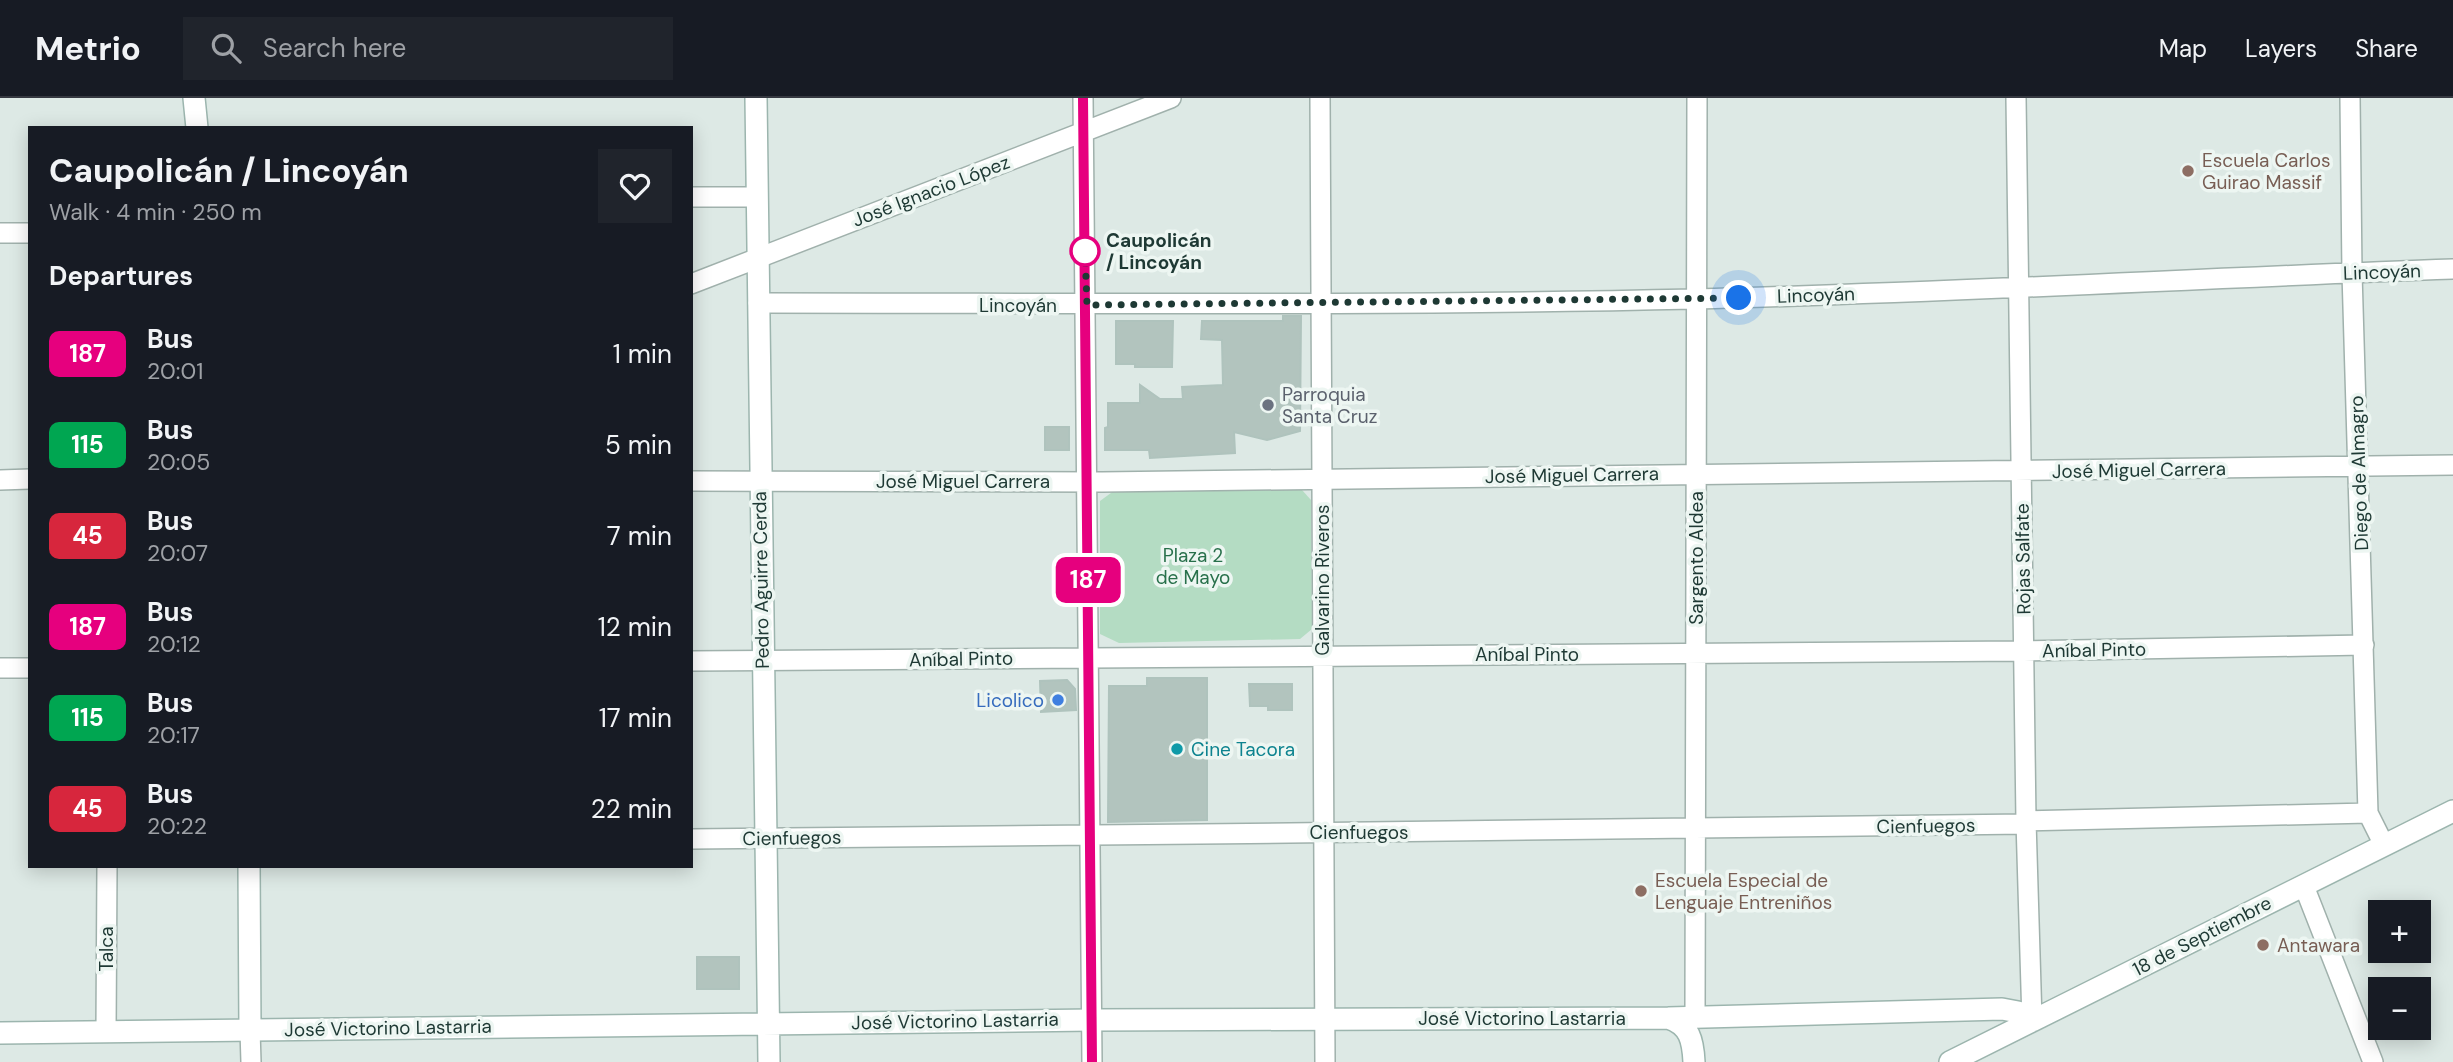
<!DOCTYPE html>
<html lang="en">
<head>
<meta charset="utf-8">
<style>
	:root { --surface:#171b24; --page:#20242c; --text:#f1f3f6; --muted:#9ea1a6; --line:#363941 }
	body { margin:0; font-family:"DM Sans",sans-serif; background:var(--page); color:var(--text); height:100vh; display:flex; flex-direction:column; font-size:26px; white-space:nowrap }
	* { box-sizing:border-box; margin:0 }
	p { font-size:23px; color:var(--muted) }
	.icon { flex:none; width:38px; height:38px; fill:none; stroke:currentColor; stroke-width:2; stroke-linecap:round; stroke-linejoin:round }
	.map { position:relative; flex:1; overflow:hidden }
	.drawer { position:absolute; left:28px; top:28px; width:665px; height:742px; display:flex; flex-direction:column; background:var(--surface); border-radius:0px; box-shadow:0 4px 18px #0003 }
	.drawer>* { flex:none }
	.badge { padding:0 14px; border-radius:10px; font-size:24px; line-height:46px }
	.tools { position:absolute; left:2368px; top:802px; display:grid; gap:14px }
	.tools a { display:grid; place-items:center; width:63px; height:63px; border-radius:0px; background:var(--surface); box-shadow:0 4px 18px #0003; font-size:35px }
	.you { position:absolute; width:35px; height:35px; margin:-18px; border:5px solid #fff; border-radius:50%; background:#1a73e8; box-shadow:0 0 0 10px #1a73e833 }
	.map>.badge { position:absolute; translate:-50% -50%; box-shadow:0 0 0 4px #fff }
	h2 { padding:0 21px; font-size:26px; line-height:63px }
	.round { display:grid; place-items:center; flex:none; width:74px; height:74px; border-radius:0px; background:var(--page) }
	.headline { display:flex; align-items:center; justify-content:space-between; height:119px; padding:0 21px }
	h1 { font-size:33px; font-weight:800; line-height:52px }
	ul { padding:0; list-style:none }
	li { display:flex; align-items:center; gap:21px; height:91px; padding:0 21px }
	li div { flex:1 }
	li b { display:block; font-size:26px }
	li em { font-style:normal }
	li .badge { min-width:77px; font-weight:700; text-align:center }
	header { display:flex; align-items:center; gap:42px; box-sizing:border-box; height:98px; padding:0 35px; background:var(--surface); border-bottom:2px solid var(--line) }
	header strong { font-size:33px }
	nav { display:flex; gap:38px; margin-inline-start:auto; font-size:24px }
	.search { width:490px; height:63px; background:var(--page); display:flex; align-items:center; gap:18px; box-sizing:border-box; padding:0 24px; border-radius:0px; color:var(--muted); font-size:26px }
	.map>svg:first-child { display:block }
	.green { fill:#b4dcc3 }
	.building { fill:#b2c4be; stroke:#afc3bd; stroke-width:2 }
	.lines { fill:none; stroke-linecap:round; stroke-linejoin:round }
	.minor-casing { stroke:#a0b1ac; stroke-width:22 }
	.secondary-casing { stroke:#9cb5ae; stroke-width:24 }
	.minor { stroke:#fff; stroke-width:19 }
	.secondary { stroke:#fff; stroke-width:21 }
	.line-casing { stroke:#fff; stroke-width:16 }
	.line { stroke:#e6007e; stroke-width:10 }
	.walk { stroke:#1e3934; stroke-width:7; stroke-dasharray:0 12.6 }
	.education-dot { fill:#8d6e63; stroke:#edf6f2; stroke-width:2.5 }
	.stop-dot { fill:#fff; stroke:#e6007e; stroke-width:3.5 }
	.worship-dot { fill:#6b7280; stroke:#edf6f2; stroke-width:2.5 }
	.shop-dot { fill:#3f7fe0; stroke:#edf6f2; stroke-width:2.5 }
	.culture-dot { fill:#0f9aa8; stroke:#edf6f2; stroke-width:2.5 }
	.labels { text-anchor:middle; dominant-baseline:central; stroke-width:7; stroke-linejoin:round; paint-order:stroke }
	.education-label { font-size:19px; fill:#785e54; stroke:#edf6f2; text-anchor:start }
	.street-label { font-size:19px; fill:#1e3934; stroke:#edf6f2 }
	.stop-label { font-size:19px; font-weight:bold; fill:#1e3934; stroke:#edf6f2; text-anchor:start }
	.worship-label { font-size:19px; fill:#5b616d; stroke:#edf6f2; text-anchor:start }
	.park-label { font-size:19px; fill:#28704b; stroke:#edf6f2 }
	.shop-label { font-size:19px; fill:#366cbe; stroke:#edf6f2; text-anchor:end }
	.culture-label { font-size:19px; fill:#0d838f; stroke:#edf6f2; text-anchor:start }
</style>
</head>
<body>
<header>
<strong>Metrio</strong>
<div class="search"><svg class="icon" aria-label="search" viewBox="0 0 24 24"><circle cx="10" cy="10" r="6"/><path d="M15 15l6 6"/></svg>Search here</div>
<nav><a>Map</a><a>Layers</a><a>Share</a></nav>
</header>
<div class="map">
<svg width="2453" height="964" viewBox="0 0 2453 964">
	<rect width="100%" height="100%" fill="#dde9e5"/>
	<path class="green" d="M1115 392H1302L1311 402 1312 531 1300 541 1119 545 1100 536V403Z"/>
	<path class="building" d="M1283 218H1301L1300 333 1267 342 1234 334 1235 355 1150 360 1149 352H1105V330L1108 329V305H1140V287L1160 301H1183L1182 289 1223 287 1222 242 1201 241 1202 223H1283Z
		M1116 223H1173L1172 269H1135V266H1116Z
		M1045 329H1069V352H1045Z
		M1147 580H1207V722L1108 724 1109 588H1147Z
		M1067 582 1075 591 1076 612 1041 614 1040 583Z
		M1249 586H1292V612H1268V608H1250Z
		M697 859H739V891H697Z"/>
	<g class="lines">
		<g class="minor-casing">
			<path id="minor" d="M1083 0 1092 964
				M1320 0 1325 964
				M2016 0 2026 723 2032 923
				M2350 0 2352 175 2368 715 2384 747
				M691 99H757
				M0 135H30
				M691 186 1171 0
				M758 205C1071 205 1383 208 1695 201 1948 195 2200 180 2453 171
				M0 382 30 381
				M691 383 1102 384 2453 367
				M691 563 2024 553 2364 547
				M0 570H30
				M2026 723 2368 715
				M691 741C1136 735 1581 735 2026 726
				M2304 788 2373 964
				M1695 919 1697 0
				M250 932 251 964
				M106 933 107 768"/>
		</g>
		<g class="secondary-casing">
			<path id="secondary" d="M194 0 197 30
				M756 0 769 964
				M249 768 250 932
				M1668 920C1690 927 1693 943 1694 964
				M0 935 1092 922 1668 920 2002 911 2018 914 2032 923
				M1950 964 2453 713"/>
		</g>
		<use href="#minor" class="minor"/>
		<use href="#secondary" class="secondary"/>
	</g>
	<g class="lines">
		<g class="line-casing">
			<path id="line" d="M1083 0 1092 964"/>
		</g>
		<use href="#line" class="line"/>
		<path class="walk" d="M1085 153 1087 207 1739 200"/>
	</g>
	<g class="education-dot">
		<circle cx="2188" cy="73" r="7"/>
		<circle cx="1641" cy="793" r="7"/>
		<circle cx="2263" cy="847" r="7"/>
	</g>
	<circle class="stop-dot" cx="1085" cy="153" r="14"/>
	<circle class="worship-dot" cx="1268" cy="307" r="7"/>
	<circle class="shop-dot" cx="1058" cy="602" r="7"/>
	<circle class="culture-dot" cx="1177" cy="651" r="7"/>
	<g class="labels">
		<g class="education-label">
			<text x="2202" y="62">Escuela Carlos<tspan x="2202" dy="22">Guirao Massif</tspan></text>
			<text x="1655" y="782">Escuela Especial de<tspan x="1655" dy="22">Lenguaje Entreniños</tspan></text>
			<text x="2277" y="847">Antawara</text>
		</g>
		<g class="street-label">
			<text transform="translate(931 93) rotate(-21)">José Ignacio López</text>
			<text transform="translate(2382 174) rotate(-2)">Lincoyán</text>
			<text transform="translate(1816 197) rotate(-2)">Lincoyán</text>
			<text x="1018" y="207">Lincoyán</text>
			<text transform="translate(2139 372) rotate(-1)">José Miguel Carrera</text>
			<text transform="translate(2359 375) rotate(-92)">Diego de Almagro</text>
			<text transform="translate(1572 377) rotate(-1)">José Miguel Carrera</text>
			<text x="963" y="383">José Miguel Carrera</text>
			<text transform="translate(1696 460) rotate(-90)">Sargento Aldea</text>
			<text transform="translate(2023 461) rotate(-91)">Rojas Salfate</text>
			<text transform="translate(761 482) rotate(-91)">Pedro Aguirre Cerda</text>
			<text transform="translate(1322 482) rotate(-90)">Galvarino Riveros</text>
			<text transform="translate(2094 552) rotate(-1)">Aníbal Pinto</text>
			<text x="1527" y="556">Aníbal Pinto</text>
			<text transform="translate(961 561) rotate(-1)">Aníbal Pinto</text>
			<text transform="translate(1926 728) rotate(-1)">Cienfuegos</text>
			<text x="1359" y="734">Cienfuegos</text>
			<text transform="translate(792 740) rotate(-1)">Cienfuegos</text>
			<text transform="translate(2202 838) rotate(-27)">18 de Septiembre</text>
			<text transform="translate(106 851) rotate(-90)">Talca</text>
			<text x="1522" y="920">José Victorino Lastarria</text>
			<text transform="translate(955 923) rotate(-1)">José Victorino Lastarria</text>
			<text transform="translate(388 930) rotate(-1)">José Victorino Lastarria</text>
		</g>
		<g class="stop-label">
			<text x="1106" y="142">Caupolicán<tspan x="1106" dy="22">/ Lincoyán</tspan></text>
		</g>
		<g class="worship-label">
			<text x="1282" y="296">Parroquia<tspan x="1282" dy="22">Santa Cruz</tspan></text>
		</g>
		<g class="park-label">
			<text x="1193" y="457">Plaza 2<tspan x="1193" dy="22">de Mayo</tspan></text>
		</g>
		<g class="shop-label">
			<text x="1044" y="602">Licolico</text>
		</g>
		<g class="culture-label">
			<text x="1191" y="651">Cine Tacora</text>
		</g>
	</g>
</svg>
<div class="tools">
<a>+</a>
<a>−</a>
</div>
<div class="you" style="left:1739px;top:200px"></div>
<b class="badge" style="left:1088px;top:482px;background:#e6007e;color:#fff">187</b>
<section class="drawer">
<div class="headline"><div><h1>Caupolicán / Lincoyán</h1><p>Walk · 4 min · 250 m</p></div><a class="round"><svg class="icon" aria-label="heart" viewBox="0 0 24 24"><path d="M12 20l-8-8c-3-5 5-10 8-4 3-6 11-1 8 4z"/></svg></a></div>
<h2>Departures</h2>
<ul>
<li><span class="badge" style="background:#e6007e;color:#fff">187</span><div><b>Bus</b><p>20:01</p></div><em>1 min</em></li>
<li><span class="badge" style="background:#00a651;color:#fff">115</span><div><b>Bus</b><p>20:05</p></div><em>5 min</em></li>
<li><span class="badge" style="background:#d7263d;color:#fff">45</span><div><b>Bus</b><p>20:07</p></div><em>7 min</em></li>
<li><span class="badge" style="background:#e6007e;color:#fff">187</span><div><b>Bus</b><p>20:12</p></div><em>12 min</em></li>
<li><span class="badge" style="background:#00a651;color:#fff">115</span><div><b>Bus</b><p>20:17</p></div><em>17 min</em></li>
<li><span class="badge" style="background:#d7263d;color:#fff">45</span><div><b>Bus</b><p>20:22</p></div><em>22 min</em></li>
</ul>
</section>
</div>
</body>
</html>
